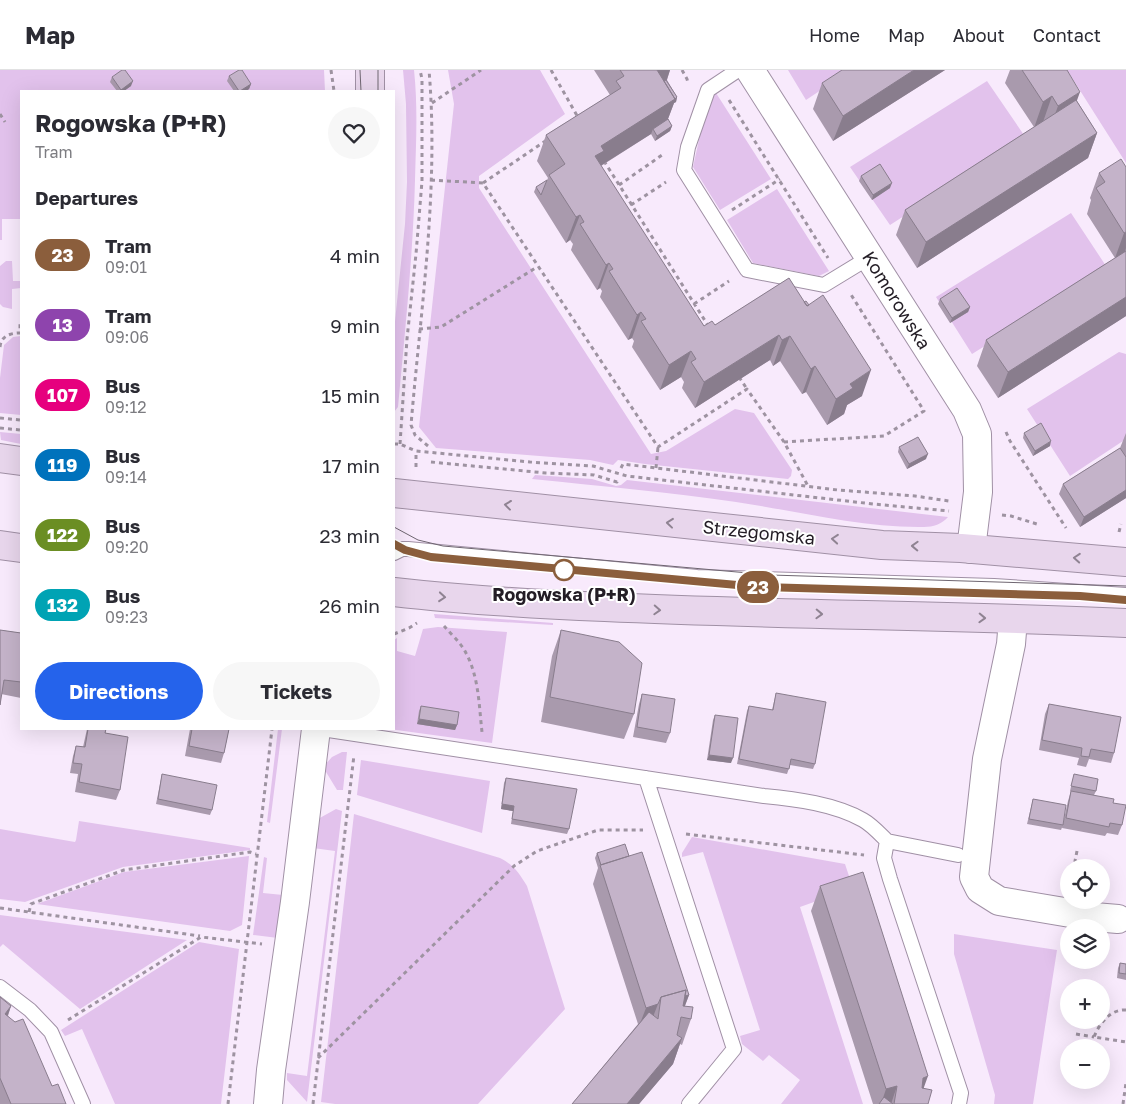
<!DOCTYPE html>
<html lang="en">
<head>
<meta charset="utf-8">
<style>
	:root { --surface:#fff; --page:#f7f7f7; --text:#2b2b33; --muted:#7c7c81; --line:#e1e1e2; --accent:#2563eb }
	body { margin:0; font-family:"Golos Text",sans-serif; background:var(--page); color:var(--text); height:100vh; display:flex; flex-direction:column; font-size:19px; white-space:nowrap }
	* { box-sizing:border-box; margin:0 }
	p { font-size:16px; color:var(--muted) }
	.icon { flex:none; width:28px; height:28px; fill:none; stroke:currentColor; stroke-width:2; stroke-linecap:round; stroke-linejoin:round }
	.map { position:relative; flex:1; overflow:hidden }
	.sheet { position:absolute; left:20px; top:20px; width:375px; height:640px; display:flex; flex-direction:column; background:var(--surface); border-radius:0px; box-shadow:0 5px 20px #0002 }
	.sheet>* { flex:none }
	.badge { padding:0 10px; border-radius:16px; font-size:18px; line-height:32px }
	.tools { position:absolute; left:1060px; top:789px; display:grid; gap:10px }
	.tools a { display:grid; place-items:center; width:50px; height:50px; border-radius:50%; background:var(--surface); box-shadow:0 5px 20px #0002; font-size:25px }
	.map>.badge { position:absolute; translate:-50% -50%; box-shadow:0 0 0 2px #fff }
	h2 { padding:0 15px; font-size:19px; line-height:45px }
	.round { display:grid; place-items:center; flex:none; width:52px; height:52px; border-radius:26px; background:var(--page) }
	.headline { display:flex; align-items:center; justify-content:space-between; height:85px; padding:0 15px }
	h1 { font-size:24px; font-weight:700; line-height:38px }
	.action { display:flex; gap:10px; margin-top:auto; padding:10px 15px }
	.action a { flex:1; height:58px; border-radius:30px; background:var(--accent); color:#fff; font-size:20px; font-weight:700; line-height:58px; text-align:center }
	.action a+a { background:var(--page); color:var(--text) }
	ul { padding:0; list-style:none }
	li { display:flex; align-items:center; gap:15px; height:70px; padding:0 15px }
	li div { flex:1 }
	li b { display:block; font-size:19px }
	li em { font-style:normal }
	li .badge { min-width:55px; font-weight:700; text-align:center }
	header { display:flex; align-items:center; gap:30px; box-sizing:border-box; height:70px; padding:0 25px; background:var(--surface); border-bottom:1px solid var(--line) }
	header strong { font-size:24px }
	nav { display:flex; gap:28px; margin-inline-start:auto; font-size:18px }
	.map>svg:first-child { display:block }
	.green { fill:#e2c2ec }
	.lines { fill:none; stroke-linecap:round; stroke-linejoin:round }
	.lane-casing { stroke:#a090a5; stroke-width:16 }
	.street-casing { stroke:#a090a5; stroke-width:30 }
	.secondary-casing { stroke:#a090a5; stroke-width:30 }
	.path { stroke:#9e93a1; stroke-width:3; stroke-dasharray:4 4; stroke-linecap:butt }
	.lane { stroke:#fff; stroke-width:14 }
	.street { stroke:#fff; stroke-width:28 }
	.secondary { stroke:#e8d6ec; stroke-width:28 }
	.tram { stroke:#6f6671; stroke-width:1 }
	.wall { fill:#a99aad }
	.shaded-wall { fill:#897d8d }
	.building { fill:#c4b3c9; stroke:#897d8d }
	.oneway { stroke:#8f8392 }
	.line-casing { stroke:#fff; stroke-width:11 }
	.line { stroke:#8b5e3c; stroke-width:8 }
	.stop-dot { fill:#fff; stroke:#8b5e3c; stroke-width:2.5 }
	.labels { text-anchor:middle; dominant-baseline:central; stroke-width:4; stroke-linejoin:round; paint-order:stroke }
	.street-label { font-size:18px; fill:#231d25; stroke:#fff }
	.stop-label { font-size:18px; font-weight:bold; fill:#231d25; stroke:#fff }
</style>
</head>
<body>
<header>
<strong>Map</strong>
<nav><a>Home</a><a>Map</a><a>About</a><a>Contact</a></nav>
</header>
<div class="map">
<svg width="1126" height="1034" viewBox="0 0 1126 1034">
	<rect width="100%" height="100%" fill="#f8eafc"/>
	<path class="green" d="M0 0H324L325 21H21V149H2V170H0Z
		M403 0H414C418 37 416 73 415 110 413 186 405 261 398 337L394 342V261L405 154 407 112 406 34Z
		M448 0H540L565 44 479 106V118L651 384 666 381 735 339 754 343 792 400 791 406 788 409 645 394 618 390 613 395 590 390 436 378 419 357 454 34Z
		M788 0H851L806 30Z
		M1067 0H1126V93Z
		M987 11 1026 68 890 155 850 97Z
		M716 23 771 109 720 140 693 97 708 29Z
		M777 119 829 201 819 206 753 193 727 150Z
		M1071 143 1108 199 972 284 936 227Z
		M6 191H12L13 211H21V218L12 219V239L3 237 0 234V196Z
		M21 266V345L0 343V308L4 275 13 267Z
		M1119 282 1126 284V369L1070 406 1027 339Z
		M0 362 21 364V374L1 370Z
		M535 405 592 409 616 416 621 415 627 410 948 447C942 454 933 457 924 457 861 458 798 441 736 432 669 422 600 416 532 409Z
		M434 544 553 553V555L435 548Z
		M438 557 507 562 492 673 389 659H394V570L397 568V581L415 586 423 559Z
		M278 659H282L270 753 267 752Z
		M342 682H347L343 720H337L323 697 332 687Z
		M361 690 490 711 482 763 357 725Z
		M336 739 342 741 307 1032 287 1010V1003L307 1006 335 781 313 778 318 749Z
		M354 744 500 788C514 795 519 803 527 816L565 939 478 1034H335L321 1032Z
		M79 751 250 778V780L123 797 25 832 0 829V759L75 772 76 770Z
		M692 767 845 794 853 818 800 837 863 1034H781L800 1010 769 985 763 991 742 974 740 966 760 960 703 782 682 787V783Z
		M249 786 242 855 230 861 37 834 124 802Z
		M264 787 267 788 263 823 283 825 278 868 253 865Z
		M0 845 187 870 80 939 3 874 0 877Z
		M954 864 1057 880 1033 1034H994L995 1025 954 884Z
		M199 872 239 879 221 1034H115L82 959 65 966 61 960Z"/>
	<g class="lines">
		<g class="lane-casing">
			<path id="lane" d="M738 0 708 20 688 77 684 100 747 200 824 215 870 187
				M394 483 402 479H408L697 507 994 516 1126 525
				M322 659 764 726C796 729 835 734 863 750 872 755 880 764 887 771L884 788 890 809 961 1023 959 1034
				M646 708 734 979 689 1034
				M887 771 958 785
				M0 917 30 940 51 962 83 1034"/>
		</g>
		<g class="street-casing">
			<path id="street" d="M750 0 967 340 977 364 978 422 971 479
				M1013 549 1011 574 987 689 974 807 980 819 999 831 1094 847 1118 849
				M268 1034 271 1000 295 832 316 659"/>
		</g>
		<g class="secondary-casing">
			<path id="secondary" d="M370 21V0
				M0 388 21 391
				M394 423 882 475 961 478 1126 492
				M0 475 21 478
				M394 522C464 530 534 534 605 537 778 545 952 545 1126 553"/>
		</g>
		<path class="path" d="M331 0 334 21
			M551 0 579 49
			M682 0 687 9 688 13
			M729 30 828 188
			M432 33 481 0
			M0 44 5 52
			M604 91 709 257
			M431 110 483 113 658 377 747 319 784 372 808 416
			M483 113 547 70
			M619 115 665 83
			M631 135 666 112
			M732 140 780 109
			M694 234 729 211
			M419 259 441 257 537 197
			M0 277C1 266 10 263 20 263V251
			M739 307 747 319
			M0 348 21 350
			M0 358 21 360
			M1006 362 1010 371 1066 458
			M784 372 884 366 924 341 850 223
			M394 374H400L416 381 530 392 593 396 627 406 873 434 949 441
			M400 374 407 269 416 184 422 111V9L420 0
			M428 376 415 365 411 355C421 237 439 118 429 0
			M431 392 546 403 594 405 617 412 618 408
			M416 397V381
			M621 398 623 394 838 420 915 426 949 431
			M656 398 658 377
			M1002 445 1011 446 1040 455
			M1119 462 1121 454
			M444 556C451 564 461 573 466 583 479 607 479 636 482 662
			M394 564 409 558 417 553
			M686 764 864 785
			M1077 781 1075 791 1078 798
			M0 838 200 866
			M29 842 31 834 124 800 250 782 256 784
			M1126 940C1110 939 1099 954 1094 967L1126 972
			M68 950 201 867 262 874
			M1076 964 1094 967
			M318 988 514 796 537 781 598 760H643
			M228 1034 272 659
			M313 1034 354 685
			M1123 1034 1126 1013"/>
		<use href="#lane" class="lane"/>
		<use href="#street" class="street"/>
		<use href="#secondary" class="secondary"/>
		<path class="tram" d="M360 0 361 21
			M378 0V21
			M394 457 418 470 443 476 771 505 1126 516
			M394 474 405 480 431 487 759 517 1080 526 1126 530"/>
	</g>
	<path class="wall" d="M594 0H670L667 10 677 27 676 32 674 33 668 49 672 56 670 61 655 71 651 64 601 96 704 256 715 255 789 208 862 326 847 335 844 344 827 355 806 322 802 324 780 291 773 296 770 290 695 338 682 318 684 312 681 307 660 320 632 277 634 271 632 268 628 270 600 227 602 221 600 218 597 220 571 180 573 174 570 170 566 173 534 122 536 117 547 110 548 108 537 91 546 65 610 25Z
		M945 0 833 71 813 39 822 13Z
		M1010 0H1067L1077 31 1097 63 1088 88 917 198 896 165 905 140 1034 57 1005 13Z
		M229 6 251 14 249 19 246 21H234L227 11Z
		M112 7 131 16 124 21H117L110 12Z
		M1126 97V246L998 328 977 296 986 270 1115 188 1087 144 1091 130 1090 128 1099 103Z
		M861 106 890 118 872 130 859 111Z
		M940 229 970 237 968 242 950 253 938 234Z
		M1024 363 1050 376 1033 386 1023 368Z
		M1126 363V428L1080 457 1059 424 1063 414 1120 378Z
		M899 377 926 389 907 399 898 382Z
		M0 560 21 563V628L1 624Z
		M561 560 634 644 624 669 541 652 552 586Z
		M776 623 815 694 813 699 790 695 787 704 737 694 747 641 749 636 772 640Z
		M642 624 670 663 666 673 633 667 639 634Z
		M1049 634 1114 683 1111 693 1089 689 1086 697 1077 695 1079 688 1039 680 1045 644Z
		M421 636 457 655 455 660 417 654 419 641Z
		M715 645 731 693 707 690 713 650Z
		M87 659H106L105 663 120 720 116 730 75 722 78 704 70 703 73 686 76 676 83 677Z
		M190 659H229L224 683 221 693 185 686Z
		M162 704 212 740 210 745 156 734Z
		M1074 704 1096 721 1094 725 1113 733 1122 755 1118 765 1107 763 1105 766 1062 758 1068 731 1071 721H1070Z
		M506 708 569 759 567 764 511 754 513 741 501 739 504 713Z
		M1033 729 1063 755 1061 760 1027 754Z
		M597 783 629 786 689 925 685 936 691 949 682 975 680 974 673 994 639 1034H572L638 954 593 814 598 798 595 788Z
		M820 816 924 1018 928 1034H873L811 841Z
		M1120 893 1126 894V910L1117 908 1118 898Z
		M0 927 11 936 8 946 52 1016 66 1034H0Z"/>
	<path class="shaded-wall" d="M657 0H670L665 15Z
		M914 0H945L833 71 843 46Z
		M133 11 131 16 124 21H120L121 20Z
		M251 14 249 19 246 21H240Z
		M1080 22 1071 47 1049 61 1058 36Z
		M1052 26 1043 52 1034 58 1043 32Z
		M677 27 676 32 674 33 666 54 653 59 651 64 597 98 595 86 601 76Z
		M672 56 670 61 655 71 657 66Z
		M1097 63 1088 88 917 198 926 172Z
		M892 113 890 118 872 130 873 125Z
		M580 145 570 170 566 173 576 147Z
		M1126 162V178L1125 182 1115 188 1124 163Z
		M609 193 600 218 597 220 606 195Z
		M1126 227V246L998 328 1008 302Z
		M970 237 968 242 950 253 952 248Z
		M641 242 632 268 628 270 637 245Z
		M779 265 770 290 695 338 704 312Z
		M790 266 780 291 773 296 782 270Z
		M691 281 681 307 660 320 669 295Z
		M815 296 806 322 802 324 811 299Z
		M871 300 862 326 847 335 844 344 827 355 836 329 850 314Z
		M1051 371 1050 376 1033 386 1035 381Z
		M928 384 926 389 907 399 909 394Z
		M1126 420V428L1080 457 1084 447Z
		M419 649 457 655 455 660 417 654Z
		M709 685 733 688 731 693 707 690Z
		M502 734 514 736 513 741 501 739Z
		M689 925 682 943 660 933Z
		M658 934 651 952 639 956 646 938Z
		M11 936 2 961 5 944Z
		M682 968 673 994 639 1034H627Z
		M928 1006 919 1031 923 1008Z
		M897 1016 891 1034H881L886 1019Z"/>
	<path class="building" d="M122 0H125L133 11 121 20 112 7Z
		M239 0H242L251 14 240 21H239L229 6Z
		M620 0H657L675 29 601 76 604 81 595 86 704 256 712 251 715 255 789 208 807 236 823 225 871 300 850 314 853 318 836 329 815 296 811 299 790 266 782 270 779 265 704 312 691 292 696 289 691 281 669 295 641 251 646 249 641 242 637 245 609 201 613 199 609 193 606 195 580 154 584 152 580 145 576 147 549 105 565 94 546 65 621 18 616 11 624 6Z
		M842 0H914L843 46 822 13Z
		M1022 0H1067L1080 22 1058 36 1052 26 1043 32Z
		M666 10 677 27 675 29 664 11Z
		M1076 30 1097 63 926 172 905 140Z
		M668 49 672 56 657 66 653 59Z
		M1121 89 1126 97V162L1124 163 1096 118 1105 112 1099 103Z
		M880 94 892 113 873 125 861 106Z
		M547 110 541 125 536 117Z
		M1126 181V227L1008 302 986 270Z
		M957 218 970 237 952 248 940 229Z
		M806 231 809 235 807 236 804 232Z
		M1041 353 1051 371 1035 381 1024 363Z
		M918 367 928 384 909 394 899 377Z
		M1120 378 1126 387V420L1084 447 1063 414Z
		M0 560 21 563V612L4 610 0 635Z
		M561 560 619 572 642 593 634 644 550 627Z
		M776 623 826 632 815 694 791 689 789 699 739 689 749 636 773 640Z
		M642 624 675 629 670 663 637 657Z
		M1049 634 1121 647 1114 683 1091 679 1089 687 1081 686 1082 678 1042 670Z
		M421 636 459 642 457 655 419 649Z
		M715 645 738 648 733 688 709 685Z
		M88 659H106L105 663 128 667 120 720 79 712 82 694 73 693 76 676 85 677Z
		M192 659H229L224 683 189 676Z
		M162 704 217 715 212 740 158 729Z
		M1074 704 1098 709 1096 721 1071 716Z
		M506 708 577 719 569 759 512 749 514 736 502 734Z
		M1071 721 1114 729 1113 733 1126 735 1122 755 1110 753 1109 757 1066 748Z
		M1033 729 1066 735 1063 755 1029 749Z
		M625 774 629 786 601 795 597 783Z
		M642 782 689 925 685 926 686 920 661 927 658 934 646 938 600 795Z
		M863 802 928 1006 923 1008 922 1018 932 1020 928 1034H894L897 1016 886 1019 820 816Z
		M1120 893 1126 894V904L1119 903Z
		M686 920 683 936 693 937 691 949 681 947 677 965 682 968 627 1034H572L649 942 658 949 661 927Z
		M0 927 11 936 5 944 15 952 23 949 52 1016 58 1014 66 1034H11L0 1008Z
		M884 1027 893 1034H879Z"/>
	<defs><path id="oneway-chevron" d="M-2-3.5L2.5 0L-2 3.5" fill="none" stroke-width="1.6" stroke-linecap="round" stroke-linejoin="round" transform="scale(1.25)"/></defs>
	<g class="oneway">
		<use href="#oneway-chevron" transform="translate(508 435) rotate(-173)"/>
		<use href="#oneway-chevron" transform="translate(670 453) rotate(-174)"/>
		<use href="#oneway-chevron" transform="translate(835 469) rotate(-175)"/>
		<use href="#oneway-chevron" transform="translate(915 476) rotate(-178)"/>
		<use href="#oneway-chevron" transform="translate(1077 488) rotate(-176)"/>
		<use href="#oneway-chevron" transform="translate(442 527) rotate(5)"/>
		<use href="#oneway-chevron" transform="translate(657 540) rotate(3)"/>
		<use href="#oneway-chevron" transform="translate(819 544) rotate(2)"/>
		<use href="#oneway-chevron" transform="translate(982 548) rotate(2)"/>
	</g>
	<g class="lines">
		<g class="line-casing">
			<path id="line" d="M394 474 405 480 431 487 759 517 1080 526 1126 530"/>
		</g>
		<use href="#line" class="line"/>
	</g>
	<circle class="stop-dot" cx="564" cy="500" r="10"/>
	<g class="labels">
		<g class="street-label">
			<text transform="translate(897 230) rotate(58)">Komorowska</text>
			<text transform="translate(759 462) rotate(6)">Strzegomska</text>
		</g>
		<g class="stop-label">
			<text x="564" y="524">Rogowska (P+R)</text>
		</g>
	</g>
</svg>
<div class="tools">
<a><svg class="icon" aria-label="locate" viewBox="0 0 24 24"><circle cx="12" cy="12" r="6"/><path d="M12 2v4M12 18v4M2 12h4M18 12h4"/></svg></a>
<a><svg class="icon" aria-label="layers" viewBox="0 0 24 24"><path d="M12 4l9 5-9 5-9-5zM3 14l9 5 9-5"/></svg></a>
<a>+</a>
<a>−</a>
</div>
<b class="badge" style="left:758px;top:517px;background:#8b5e3c;color:#fff">23</b>
<section class="sheet">
<div class="headline"><div><h1>Rogowska (P+R)</h1><p>Tram</p></div><a class="round"><svg class="icon" aria-label="heart" viewBox="0 0 24 24"><path d="M12 20l-8-8c-3-5 5-10 8-4 3-6 11-1 8 4z"/></svg></a></div>
<h2>Departures</h2>
<ul>
<li><span class="badge" style="background:#8b5e3c;color:#fff">23</span><div><b>Tram</b><p>09:01</p></div><em>4 min</em></li>
<li><span class="badge" style="background:#8e44ad;color:#fff">13</span><div><b>Tram</b><p>09:06</p></div><em>9 min</em></li>
<li><span class="badge" style="background:#e6007e;color:#fff">107</span><div><b>Bus</b><p>09:12</p></div><em>15 min</em></li>
<li><span class="badge" style="background:#0072bc;color:#fff">119</span><div><b>Bus</b><p>09:14</p></div><em>17 min</em></li>
<li><span class="badge" style="background:#6b8e23;color:#fff">122</span><div><b>Bus</b><p>09:20</p></div><em>23 min</em></li>
<li><span class="badge" style="background:#00a3b4;color:#fff">132</span><div><b>Bus</b><p>09:23</p></div><em>26 min</em></li>
</ul>
<div class="action"><a>Directions</a><a>Tickets</a></div>
</section>
</div>
</body>
</html>
